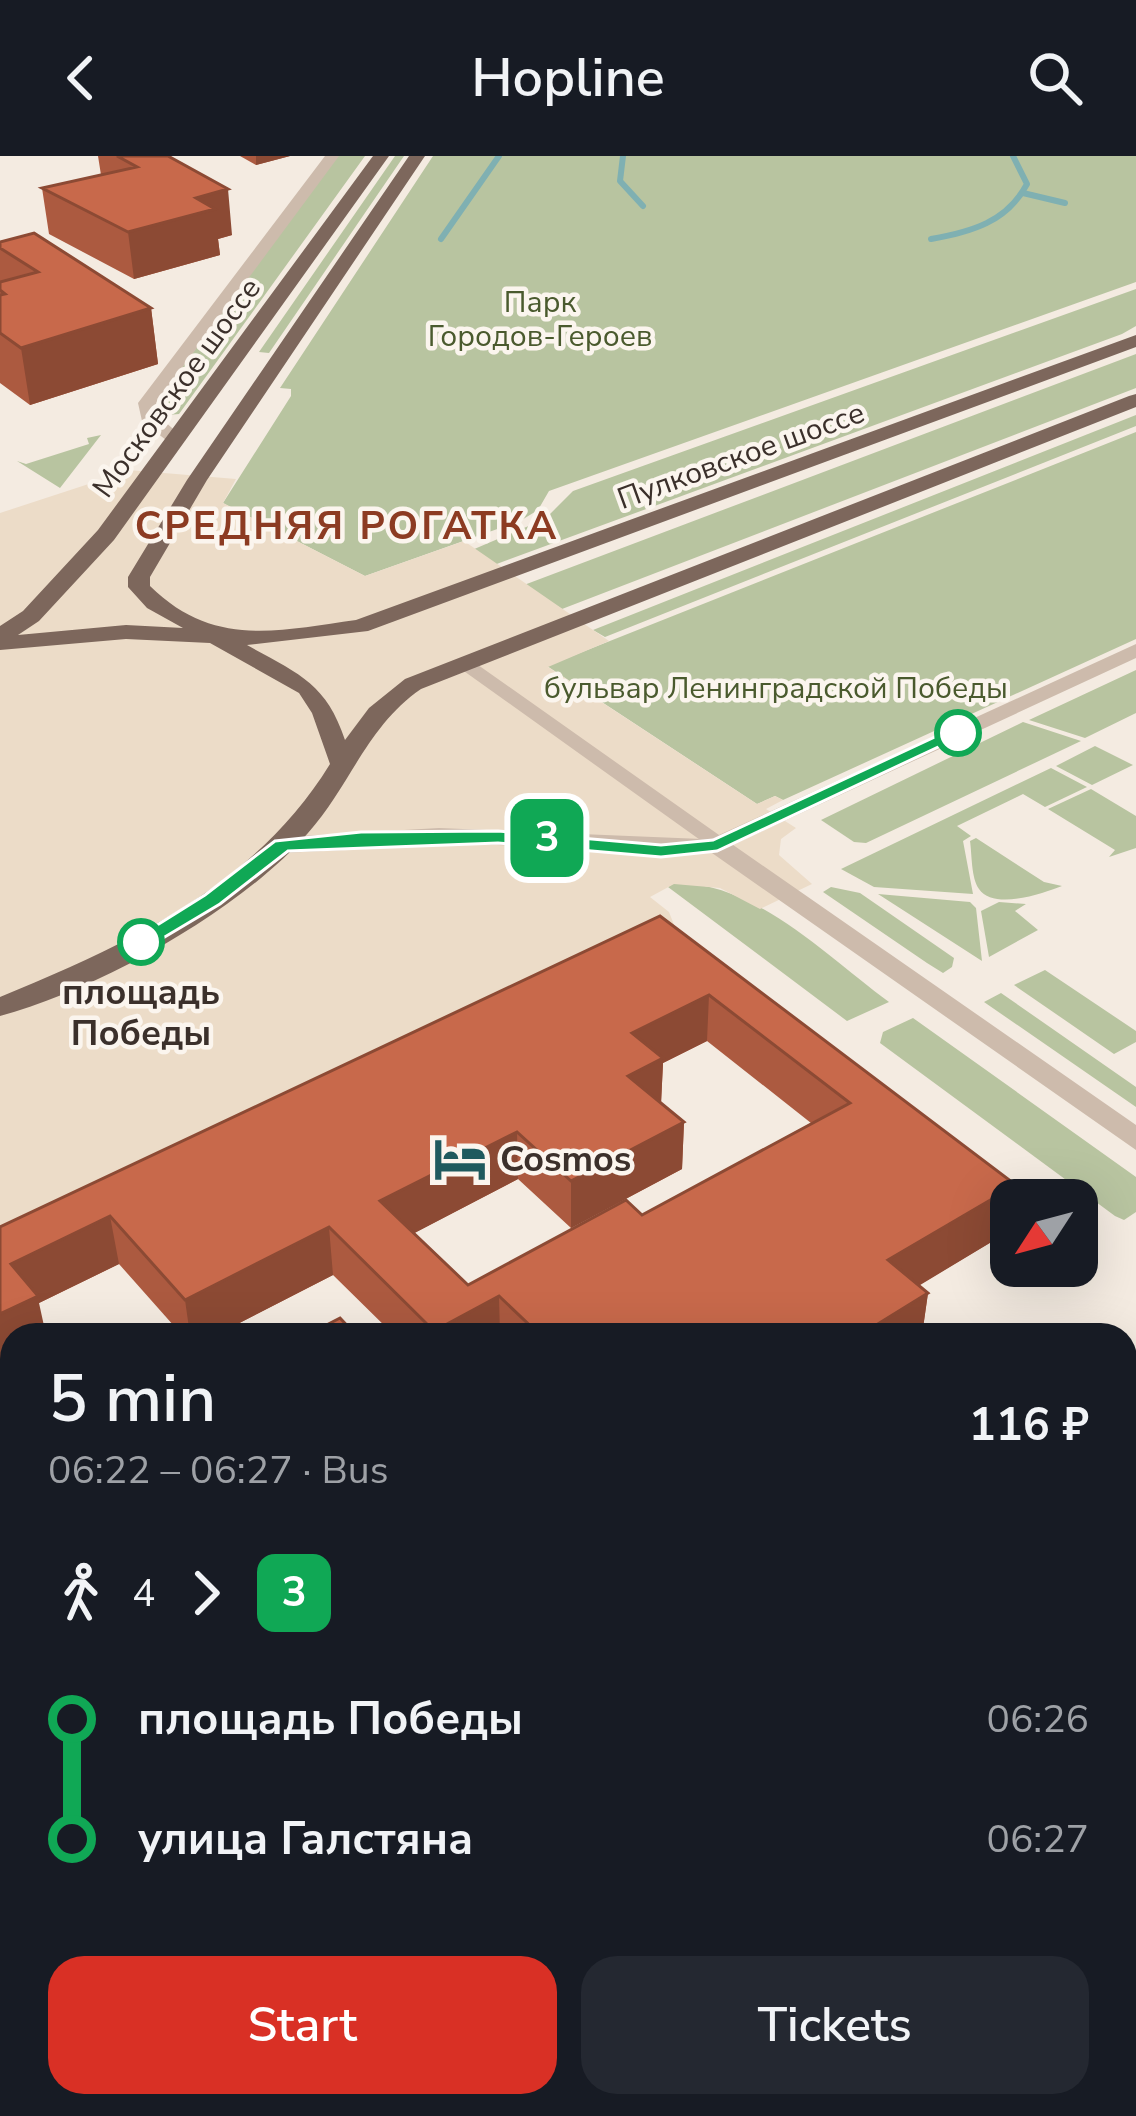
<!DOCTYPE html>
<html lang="en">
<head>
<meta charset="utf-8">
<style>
	:root { --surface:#171b24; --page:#242831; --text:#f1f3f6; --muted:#9ea1a6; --accent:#d93025 }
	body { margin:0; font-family:"Nunito Sans",sans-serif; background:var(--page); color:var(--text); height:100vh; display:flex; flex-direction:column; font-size:45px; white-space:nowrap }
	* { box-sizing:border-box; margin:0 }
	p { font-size:39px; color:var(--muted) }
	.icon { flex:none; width:66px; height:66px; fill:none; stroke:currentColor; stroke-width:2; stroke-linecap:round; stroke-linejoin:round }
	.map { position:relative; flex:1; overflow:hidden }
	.drawer { position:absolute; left:0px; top:1167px; width:1137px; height:795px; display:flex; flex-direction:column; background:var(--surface); border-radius:36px 36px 0 0; box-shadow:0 12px 48px #0002 }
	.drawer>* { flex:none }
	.badge { padding:0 24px; border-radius:18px; font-size:42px; line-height:78px }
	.needle { width:78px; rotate:234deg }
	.fabs { position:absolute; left:990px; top:1023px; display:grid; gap:24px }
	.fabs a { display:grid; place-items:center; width:108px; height:108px; border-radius:24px; background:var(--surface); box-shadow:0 12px 48px #0002; font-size:60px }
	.map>.badge { position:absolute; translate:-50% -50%; box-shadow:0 0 0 6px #fff }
	.legs { display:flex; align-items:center; gap:18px; height:132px; padding:0 48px; font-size:39px }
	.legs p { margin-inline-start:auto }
	.head { display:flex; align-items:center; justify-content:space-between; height:204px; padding:0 48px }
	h1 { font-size:66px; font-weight:600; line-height:90px }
	.button { display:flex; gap:24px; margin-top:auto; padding:24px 48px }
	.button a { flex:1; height:138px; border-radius:36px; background:var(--accent); color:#fff; font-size:48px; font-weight:600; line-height:138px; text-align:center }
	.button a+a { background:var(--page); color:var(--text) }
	ul { padding:0 48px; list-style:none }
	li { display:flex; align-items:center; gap:42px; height:120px; font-size:45px }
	li i { display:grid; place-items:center; width:18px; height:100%; margin:0 15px; background:currentColor }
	li i::after { content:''; width:30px; height:30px; margin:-15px; border:9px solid; border-radius:50%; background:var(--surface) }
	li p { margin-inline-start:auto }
	li:first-child i { background:linear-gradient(#0000 50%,currentColor 0) }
	li:last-child i { background:linear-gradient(currentColor 50%,#0000 0) }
	header { display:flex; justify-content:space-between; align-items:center; height:156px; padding:0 48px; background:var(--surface); font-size:54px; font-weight:600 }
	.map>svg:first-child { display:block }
	.green { fill:#b8c4a0 }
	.plaza { fill:#ecdcc8 }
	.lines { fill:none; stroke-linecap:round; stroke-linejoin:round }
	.stream { stroke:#7fb0b2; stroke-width:6 }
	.minor { fill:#cdbbac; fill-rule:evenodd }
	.tertiary { fill:#cdbbac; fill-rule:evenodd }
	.primary { fill:#7d675c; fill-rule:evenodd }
	.wall { fill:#ac5a40; fill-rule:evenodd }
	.shaded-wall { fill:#8c4a34 }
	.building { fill:#c8694b; stroke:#8c4a34; stroke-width:3; fill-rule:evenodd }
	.line-1 { fill:#10a855; stroke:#fff; stroke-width:3 }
	.stop-1-dot { fill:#fff; stroke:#10a855; stroke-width:6 }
	.labels { text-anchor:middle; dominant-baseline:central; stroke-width:9; stroke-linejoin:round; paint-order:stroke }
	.far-park-label { font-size:30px; fill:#4a5a2e; stroke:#fbf5ee }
	.far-street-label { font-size:30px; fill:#3b302b; stroke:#fbf5ee }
	.stop-label { font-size:36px; font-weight:bold; fill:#3b302b; stroke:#fbf5ee }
	.poi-label { font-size:36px; font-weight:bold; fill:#3b302b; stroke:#fbf5ee; text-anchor:start }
	.far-district-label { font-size:39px; font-weight:bold; letter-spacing:3px; fill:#8c3b22; stroke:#fbf5ee }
</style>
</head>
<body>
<header><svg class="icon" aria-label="back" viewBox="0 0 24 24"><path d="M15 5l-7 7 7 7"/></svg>Hopline<svg class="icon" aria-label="search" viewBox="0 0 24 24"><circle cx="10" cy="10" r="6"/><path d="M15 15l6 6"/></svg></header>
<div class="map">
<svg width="1136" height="1960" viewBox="0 0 1136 1960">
	<rect width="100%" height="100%" fill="#f4ebe1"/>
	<path class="green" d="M337 0H365L179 258 167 259 161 240Z
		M395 0H404L269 197 259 196Z
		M433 0H1136V126L549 335 538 354 520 365 365 420 223 347 291 240V233L280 232Z
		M1136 133V170L1122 178 494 409 472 394 545 363 573 335Z
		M1136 198V232L562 453 524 429Z
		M1136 259V270L605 481 593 474Z
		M1136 276V483L783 644 775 640 757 648 547 510Z
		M101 279 60 332 17 305 26 308 89 288 87 282Z
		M1136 514V557L1085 582 1029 564Z
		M1023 566 1081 585 866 687 854 686 821 664Z
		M1095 590 1133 609 1092 629 1056 610Z
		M1051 612 1087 631 1045 651 1023 638 957 670 971 680 963 685 973 738 874 731 841 713Z
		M1091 633 1136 660V692L1109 701 1115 694 1048 653Z
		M976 682 1044 726 1062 730C1044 737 994 755 979 733 971 722 972 698 970 685Z
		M674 727C755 725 827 801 889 846L847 865 668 731Z
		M831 731 860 737 954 802 952 811 943 817 927 807 823 736Z
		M878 738 970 746 976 752 982 805Z
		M999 746 1026 748 1015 755 1038 774 989 801 981 755Z
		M1045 814 1136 875V886L1114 898 1014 829Z
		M1001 837 1136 931V951L984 846Z
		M913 862 1136 1021V1056L1124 1064 1115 1060 880 887 883 876Z
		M1136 1459V1816L1125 1826V1467Z
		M464 1950H977L965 1960H451Z"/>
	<path class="plaza" d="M116 313 236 323 223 347 365 420 464 385 609 485 548 511 757 648 775 640 783 644 766 653 796 672 781 683 779 699 812 728 760 753 720 732 674 728 650 741 669 756 680 784 0 1089V357L110 321Z"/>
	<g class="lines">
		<path class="stream" d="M623 0 620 25 643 50
			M1023 37 1065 47
			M441 83 499 0
			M931 83C971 76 1007 66 1027 28L1013 0"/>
		<path class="minor" d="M325 0H339L156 247 157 259 186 284 171 288 142 265 138 247Z
			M1136 488V502L717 696 454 508 464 502 471 504 719 679Z"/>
		<path class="tertiary" d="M439 672 726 684 1136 969V994L712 697 470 688 282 697 269 689 282 681Z
			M1136 1404V1438L1125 1442V1408Z
			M1136 1830V1875L1125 1879V1834Z
			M1136 1889V1937L1125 1941V1893Z
			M369 1950H423L419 1960H365Z
			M988 1950H1040L1036 1960H984Z
			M1060 1950H1112L1108 1960H1056Z"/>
		<path class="primary" d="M373 0H389L114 384 39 465 18 479 126 469 183 472 147 452 128 431V421L187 324 409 0H425L207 324 150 421V430C213 492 277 475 356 464L1136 179V191L368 475 247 489C297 517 326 526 345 584L369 552 405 523 1129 240 1136 238V251L421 533C367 570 350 630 308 677 241 754 98 834 0 860V841C129 788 255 730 330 608L312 557 299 537 210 487 126 483 0 494V470L23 455 98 374Z"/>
	</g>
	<path class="wall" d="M98 0H168L232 79 218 83 220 99 134 123 49 78 42 32 101 19Z
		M240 0H290L256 9Z
		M0 86 151 152 158 208 30 249 0 227Z
		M660 760 1011 1044 1008 1076 919 1129 928 1137 922 1179H394L333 1119 216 1179H182L119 1108 39 1147 12 1205 0 1211V1071ZM707 885 811 967 642 1059 468 1129 414 1077 518 1023 571 1072 682 1013 684 966 661 947 663 907Z"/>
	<path class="shaded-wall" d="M256 0H290L256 9Z
		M228 33 232 79 218 83 220 99 134 123 128 76 196 42Z
		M151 152 158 208 30 249 21 192Z
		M709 839 707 885 663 907 661 948 628 920 632 877Z
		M684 966 682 1013 571 1072V1025Z
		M517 976 518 1023 384 1093 380 1045Z
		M1016 1029 1014 1044H1011L1008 1076 882 1152 888 1104Z
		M110 1060 119 1108 39 1147 46 1179H12V1205L0 1211V1158L11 1108Z
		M329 1071 333 1119 216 1179H190L185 1144Z
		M928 1137 922 1179H860Z
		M499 1140 500 1179H435L434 1175Z
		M776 1170V1179H761Z
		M12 1395V1450L0 1456V1411L2 1400Z
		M12 1682V1738L0 1745V1689Z"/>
	<path class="building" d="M117 0H168L228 33 196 42 215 53 128 76 42 32 137 11Z
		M34 77 151 152 21 192 0 177V139L5 138 0 134V126L38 116 0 92V86Z
		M660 760 1016 1029 888 1104 928 1137 860 1179H786L776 1170 761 1179H692L689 1176 684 1179H540L499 1140 434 1175 329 1071 185 1144 110 1060 11 1108 38 1140 0 1158V1071ZM709 839 850 947 642 1059 626 1044 468 1129 380 1045 517 976 571 1025 684 966 628 920 663 902 632 877Z
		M340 1162 356 1179H307Z
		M12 1335V1395L2 1400 7 1408 0 1411V1341Z
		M12 1595V1682L0 1689V1602Z
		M12 1937V1950H83L90 1960H0V1945Z"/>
	<path class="line-1" d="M952 573 968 577 717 695 661 701 498 687 288 695 220 748 148 791 130 786 205 739 275 685 361 676 498 675 661 689 713 684Z"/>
	<defs>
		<g id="hotel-bare" transform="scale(4.14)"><path d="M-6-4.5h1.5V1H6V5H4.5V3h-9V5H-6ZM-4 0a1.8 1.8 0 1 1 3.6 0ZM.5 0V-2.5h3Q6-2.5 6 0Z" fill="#1f5a5e" stroke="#fbf5ee" stroke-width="2.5" paint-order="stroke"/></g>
	</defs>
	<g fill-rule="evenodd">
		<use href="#hotel-bare" x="460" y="1003"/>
	</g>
	<g class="stop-1-dot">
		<circle cx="958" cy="577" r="21"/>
		<circle cx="141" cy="786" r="21"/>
	</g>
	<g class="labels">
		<g class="far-park-label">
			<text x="540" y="146">Парк<tspan x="540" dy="34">Городов-Героев</tspan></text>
			<text x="776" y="532">бульвар Ленинградской Победы</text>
		</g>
		<g class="far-street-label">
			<text transform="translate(177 232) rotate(-54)">Московское шоссе</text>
			<text transform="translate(741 300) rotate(-20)">Пулковское шоссе</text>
		</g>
		<g class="stop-label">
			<text x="141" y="836">площадь<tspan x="141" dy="41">Победы</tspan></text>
		</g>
		<g class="poi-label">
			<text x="500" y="1003">Cosmos</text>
		</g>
		<g class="far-district-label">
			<text x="347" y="370">СРЕДНЯЯ РОГАТКА</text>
		</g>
	</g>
</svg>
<div class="fabs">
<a><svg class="needle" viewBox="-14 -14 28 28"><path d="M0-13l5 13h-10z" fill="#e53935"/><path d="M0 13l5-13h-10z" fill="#9ea1a6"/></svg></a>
</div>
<b class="badge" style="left:547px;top:682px;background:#10a855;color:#fff">3</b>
<section class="drawer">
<div class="head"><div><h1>5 min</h1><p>06:22 – 06:27 · Bus</p></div><b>116 ₽</b></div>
<div class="legs"><svg class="icon" aria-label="walk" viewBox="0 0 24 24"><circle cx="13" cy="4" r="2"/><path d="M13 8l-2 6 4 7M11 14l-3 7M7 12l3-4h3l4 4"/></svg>4<svg class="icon" aria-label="forward" viewBox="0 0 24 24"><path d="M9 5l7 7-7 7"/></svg><b class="badge" style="background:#10a855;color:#fff">3</b></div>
<ul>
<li><i style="color:#10a855"></i><b>площадь Победы</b><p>06:26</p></li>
<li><i style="color:#10a855"></i><b>улица Галстяна</b><p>06:27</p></li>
</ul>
<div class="button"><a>Start</a><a>Tickets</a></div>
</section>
</div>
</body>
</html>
